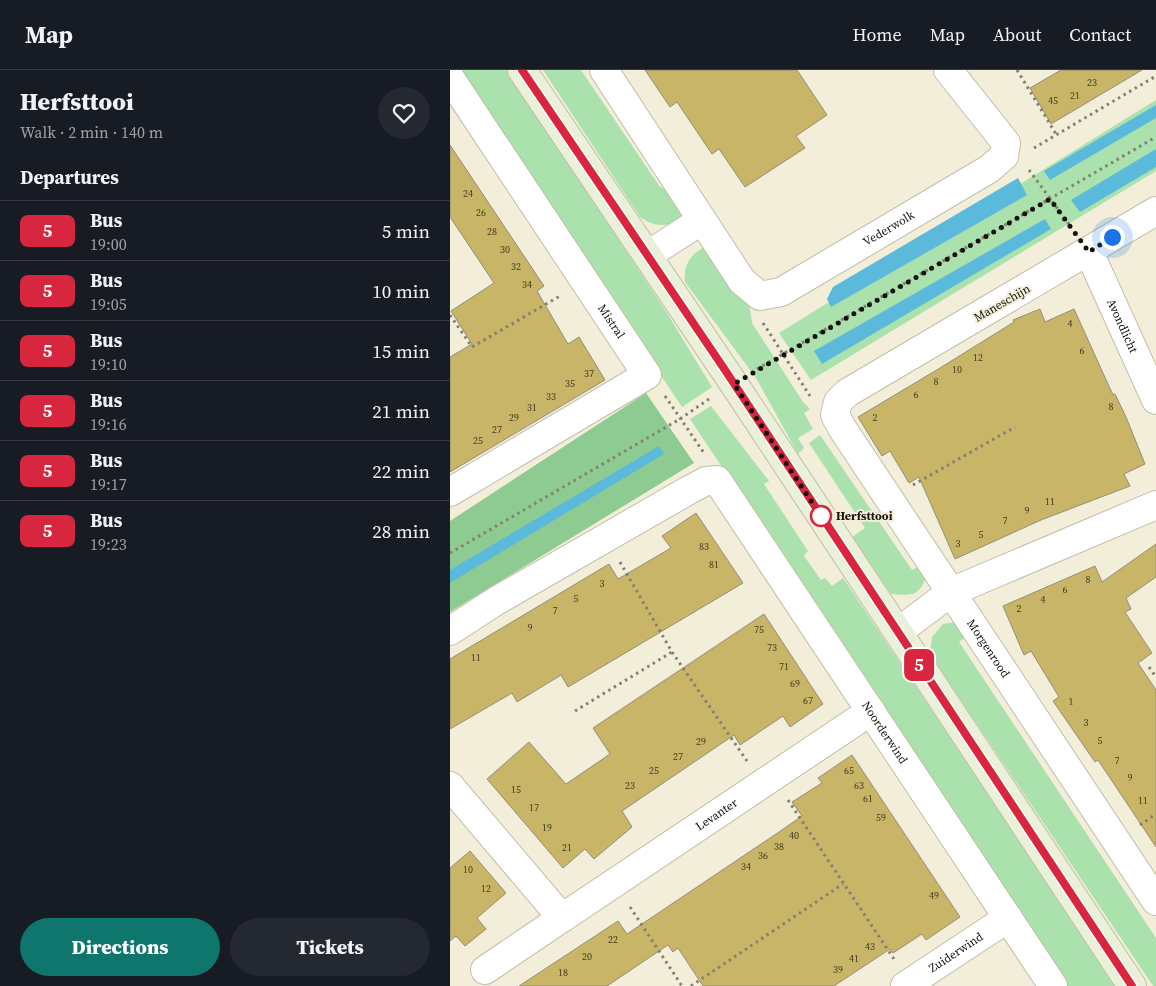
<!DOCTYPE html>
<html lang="en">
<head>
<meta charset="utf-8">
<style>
	:root { --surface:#171b24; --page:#242831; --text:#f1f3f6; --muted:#9ea1a6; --line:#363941; --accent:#0f766e }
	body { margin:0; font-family:"Source Serif 4",serif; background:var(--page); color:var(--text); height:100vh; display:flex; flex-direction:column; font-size:19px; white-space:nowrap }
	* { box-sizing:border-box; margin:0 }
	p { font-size:16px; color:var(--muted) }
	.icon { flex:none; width:28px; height:28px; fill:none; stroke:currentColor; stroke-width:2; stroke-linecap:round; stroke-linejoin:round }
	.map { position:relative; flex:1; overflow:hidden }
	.details { display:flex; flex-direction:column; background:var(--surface); width:450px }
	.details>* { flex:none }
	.badge { padding:0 10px; border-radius:8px; font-size:18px; line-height:32px }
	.you { position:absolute; width:25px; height:25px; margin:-12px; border:4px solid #fff; border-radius:50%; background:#1a73e8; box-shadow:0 0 0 8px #1a73e833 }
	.map>.badge { position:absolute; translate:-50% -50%; box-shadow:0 0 0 2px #fff }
	h2 { padding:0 20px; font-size:19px; line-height:45px }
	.round { display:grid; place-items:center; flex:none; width:52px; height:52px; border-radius:26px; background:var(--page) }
	.overview { display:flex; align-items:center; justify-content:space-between; height:85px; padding:0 20px }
	h1 { font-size:24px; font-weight:800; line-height:38px }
	.button { display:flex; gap:10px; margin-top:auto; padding:10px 20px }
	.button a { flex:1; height:58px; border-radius:30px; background:var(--accent); color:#fff; font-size:20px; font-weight:800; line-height:58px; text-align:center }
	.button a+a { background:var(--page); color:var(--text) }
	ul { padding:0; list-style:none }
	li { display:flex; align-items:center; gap:15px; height:60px; padding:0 20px; border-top:1px solid var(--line) }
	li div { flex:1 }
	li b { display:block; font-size:19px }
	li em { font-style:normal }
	li .badge { min-width:55px; font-weight:700; text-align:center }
	header { display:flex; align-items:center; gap:30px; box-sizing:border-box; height:70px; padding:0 25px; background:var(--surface); border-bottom:1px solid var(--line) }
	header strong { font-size:24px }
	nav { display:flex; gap:28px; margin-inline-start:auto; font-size:18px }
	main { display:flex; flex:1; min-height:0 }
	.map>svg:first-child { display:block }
	.green { fill:#aae1ad }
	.forest { fill:#8ecb93 }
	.water { fill:#5bbadb }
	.building { fill:#c8b567; stroke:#938e7c }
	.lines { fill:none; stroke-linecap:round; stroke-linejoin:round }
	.street-casing { stroke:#c2beaa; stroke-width:30 }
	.secondary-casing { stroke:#c2beaa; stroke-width:30 }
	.path { stroke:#838072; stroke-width:3; stroke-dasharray:2.5 4; stroke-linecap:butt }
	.street { stroke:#fff; stroke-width:28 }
	.secondary { stroke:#ebf0d8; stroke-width:28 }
	.line-casing { stroke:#fff; stroke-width:11 }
	.line { stroke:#d7263d; stroke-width:8 }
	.walk { stroke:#14120b; stroke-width:5; stroke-dasharray:0 9 }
	.stop-dot { fill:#fff; stroke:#d7263d; stroke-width:2.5 }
	.labels { text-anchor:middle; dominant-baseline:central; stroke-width:4; stroke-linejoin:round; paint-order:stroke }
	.number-label { font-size:10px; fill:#413b22 }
	.street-label { font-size:12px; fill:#14120b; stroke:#f3eeda }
	.stop-label { font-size:12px; font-weight:bold; fill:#14120b; stroke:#f3eeda; text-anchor:start }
</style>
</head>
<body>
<header>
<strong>Map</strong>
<nav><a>Home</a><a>Map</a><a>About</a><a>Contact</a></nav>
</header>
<main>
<section class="details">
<div class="overview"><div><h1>Herfsttooi</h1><p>Walk · 2 min · 140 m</p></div><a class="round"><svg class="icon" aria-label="heart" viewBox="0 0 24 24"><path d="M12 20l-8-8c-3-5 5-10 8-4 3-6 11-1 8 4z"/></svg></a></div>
<h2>Departures</h2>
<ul>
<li><span class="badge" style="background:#d7263d;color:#fff">5</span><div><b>Bus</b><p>19:00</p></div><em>5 min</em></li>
<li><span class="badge" style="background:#d7263d;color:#fff">5</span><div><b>Bus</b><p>19:05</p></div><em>10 min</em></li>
<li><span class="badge" style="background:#d7263d;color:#fff">5</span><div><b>Bus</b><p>19:10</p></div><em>15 min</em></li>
<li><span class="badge" style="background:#d7263d;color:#fff">5</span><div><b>Bus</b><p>19:16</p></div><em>21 min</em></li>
<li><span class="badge" style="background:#d7263d;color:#fff">5</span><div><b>Bus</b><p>19:17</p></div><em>22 min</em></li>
<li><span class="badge" style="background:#d7263d;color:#fff">5</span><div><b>Bus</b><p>19:23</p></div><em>28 min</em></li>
</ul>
<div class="button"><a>Directions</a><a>Tickets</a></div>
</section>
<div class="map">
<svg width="706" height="916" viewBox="0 0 706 916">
	<rect width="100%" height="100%" fill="#f3eeda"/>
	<path class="green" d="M8 0H57L217 243 262 317 232 337Z
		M93 0H131L210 117 224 120 232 131V145C220 159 204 157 190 147Z
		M706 30V101L361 310 329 263Z
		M256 176 299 233 302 253 353 332 360 339 354 343 363 359 348 368 354 378 348 384 306 308 235 212C233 194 241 184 256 176Z
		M261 336 319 411 314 414 358 481 354 486 371 510 375 508 382 516 393 508 667 916H617L240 349Z
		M370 365 462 500 472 494 477 504C470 526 463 526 441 524L402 467 415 458 359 373Z
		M505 552 519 565 509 572 706 868V916H703L480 584 482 567 493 554Z"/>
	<path class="forest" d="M196 323 244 393 0 542V451Z"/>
	<path class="water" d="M706 35V48L600 110 594 101Z
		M706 79V97L630 142 621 130Z
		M568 108 577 125 381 237 377 229 383 217Z
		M595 149 601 159 372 294 364 281Z
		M209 376 214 384 0 513V500Z"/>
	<path class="building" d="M195 0H347L377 45 346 66 355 78 295 117 269 79 262 84 227 32 220 37Z
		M611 0H692L601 54 580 18Z
		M0 75 94 216 87 221 118 274 129 267 155 310 0 402V287L22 274 1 241 44 213 0 147Z
		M590 239 595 252 624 239 663 325 665 324 676 347 695 394 674 404 680 416 591 450 505 489 469 407 459 413 440 381 432 386 408 347 490 298 564 252 563 250Z
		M246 443 293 513 118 617 111 605 67 632 62 623 0 659V589L159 494 168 509 221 478 212 466Z
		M706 474V507L676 528 681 539 675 542 702 583 688 593 706 620V777L648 690 645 692 603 631 609 627 581 581 574 585 553 536 645 496 652 512Z
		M314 544 373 634 340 657 333 646 290 675 284 665 172 741 182 757 144 789 135 779 113 798 37 709 79 672 116 714 160 684 143 658Z
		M402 685 510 847 476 870 472 864 443 883 440 879 384 916H253L228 878 223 882 218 875 157 916H69L168 851 177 864 329 762 352 746 342 732 372 713 368 708Z
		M20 781 56 823 27 848 36 859 15 876 6 866 0 871V798Z"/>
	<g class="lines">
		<g class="street-casing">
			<g id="street">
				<path id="s1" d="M154 0 292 211 310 226 331 222 539 99 554 86 556 73 498 0"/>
				<path id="s2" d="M0 8 197 305 0 422"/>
				<path id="s3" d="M706 141 397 323 388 332 385 345 392 358 706 831"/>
				<path id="s4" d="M639 182 706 330"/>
				<path d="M198 185 252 150"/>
				<path id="s5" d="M0 561 46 531 239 420 256 411 267 410 603 916"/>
				<path d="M448 562 501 522 706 435"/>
				<path id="s6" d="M0 716 112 848 421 641"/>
				<path d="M35 900 112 848"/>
				<path id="s7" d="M455 916 558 848"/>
			</g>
		</g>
		<g class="secondary-casing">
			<path id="secondary" d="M72 0 284 314 682 916"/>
		</g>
		<path class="path" d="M567 0 606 64
			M584 78 706 6
			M579 100 621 157
			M0 245 22 277 110 226
			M313 253 360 326
			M307 299 706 67
			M215 326 254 383
			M463 415 565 357
			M0 483 230 349 259 329
			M170 492 222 582 297 691
			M699 597 706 607
			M125 641 222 582
			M338 730 444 889
			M690 755 706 744
			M180 837 232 916
			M241 916 393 814"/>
		<use href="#street" class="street"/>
		<use href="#secondary" class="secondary"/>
	</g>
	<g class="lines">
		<g class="line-casing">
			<path id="line" d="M72 0 273 297 682 916"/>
		</g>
		<use href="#line" class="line"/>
		<path class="walk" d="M371 446 284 314 600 129 639 182 662 167"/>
	</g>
	<circle class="stop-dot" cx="371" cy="446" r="10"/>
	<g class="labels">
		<g class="number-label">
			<text x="642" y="12">23</text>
			<text x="625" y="25">21</text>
			<text x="603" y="30">45</text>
			<text x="18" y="123">24</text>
			<text x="31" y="142">26</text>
			<text x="42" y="161">28</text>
			<text x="55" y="179">30</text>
			<text x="66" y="196">32</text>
			<text x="77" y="214">34</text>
			<text x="620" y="253">4</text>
			<text x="632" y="280">6</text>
			<text x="528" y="287">12</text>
			<text x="507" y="299">10</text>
			<text x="139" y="303">37</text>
			<text x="486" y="311">8</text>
			<text x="120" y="313">35</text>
			<text x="466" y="324">6</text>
			<text x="101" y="326">33</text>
			<text x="661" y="336">8</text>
			<text x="82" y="337">31</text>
			<text x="64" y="347">29</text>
			<text x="425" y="347">2</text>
			<text x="47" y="359">27</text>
			<text x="28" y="370">25</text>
			<text x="600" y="431">11</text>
			<text x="577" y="440">9</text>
			<text x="555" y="450">7</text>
			<text x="531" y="464">5</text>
			<text x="508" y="473">3</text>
			<text x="254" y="476">83</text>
			<text x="264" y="494">81</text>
			<text x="638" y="509">8</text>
			<text x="152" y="513">3</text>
			<text x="615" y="519">6</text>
			<text x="126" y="528">5</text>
			<text x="593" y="529">4</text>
			<text x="569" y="538">2</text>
			<text x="105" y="540">7</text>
			<text x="80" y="557">9</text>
			<text x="309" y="559">75</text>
			<text x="322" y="577">73</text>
			<text x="26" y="587">11</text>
			<text x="334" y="596">71</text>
			<text x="345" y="613">69</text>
			<text x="358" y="630">67</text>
			<text x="621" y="631">1</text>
			<text x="636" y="652">3</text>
			<text x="650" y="670">5</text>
			<text x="251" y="671">29</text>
			<text x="228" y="686">27</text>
			<text x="667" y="690">7</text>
			<text x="204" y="700">25</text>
			<text x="399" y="700">65</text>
			<text x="680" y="707">9</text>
			<text x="180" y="715">23</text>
			<text x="409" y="715">63</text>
			<text x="66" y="719">15</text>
			<text x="418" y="728">61</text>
			<text x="693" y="730">11</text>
			<text x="84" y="737">17</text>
			<text x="431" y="747">59</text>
			<text x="97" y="757">19</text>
			<text x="344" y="765">40</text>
			<text x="329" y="776">38</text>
			<text x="117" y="777">21</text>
			<text x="313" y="785">36</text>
			<text x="296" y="796">34</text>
			<text x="18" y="799">10</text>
			<text x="36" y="818">12</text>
			<text x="484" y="825">49</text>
			<text x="163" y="869">22</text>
			<text x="420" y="876">43</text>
			<text x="137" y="886">20</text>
			<text x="404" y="888">41</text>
			<text x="388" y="899">39</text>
			<text x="113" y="902">18</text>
		</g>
		<g class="street-label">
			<text stroke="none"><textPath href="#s1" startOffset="422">Vederwolk</textPath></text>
			<text transform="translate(552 233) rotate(-30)">Maneschijn</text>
			<text stroke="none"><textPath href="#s2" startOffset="292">Mistral</textPath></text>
			<text stroke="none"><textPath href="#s4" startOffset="81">Avondlicht</textPath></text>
			<text stroke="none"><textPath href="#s3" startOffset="664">Morgenrood</textPath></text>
			<text stroke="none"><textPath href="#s5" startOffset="611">Noorderwind</textPath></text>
			<text stroke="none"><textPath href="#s6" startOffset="359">Levanter</textPath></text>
			<text stroke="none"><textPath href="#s7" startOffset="61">Zuiderwind</textPath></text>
		</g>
		<g class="stop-label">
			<text x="386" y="446">Herfsttooi</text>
		</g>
	</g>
</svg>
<div class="you" style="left:662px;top:167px"></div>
<b class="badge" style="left:469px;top:595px;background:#d7263d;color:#fff">5</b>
</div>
</main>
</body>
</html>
